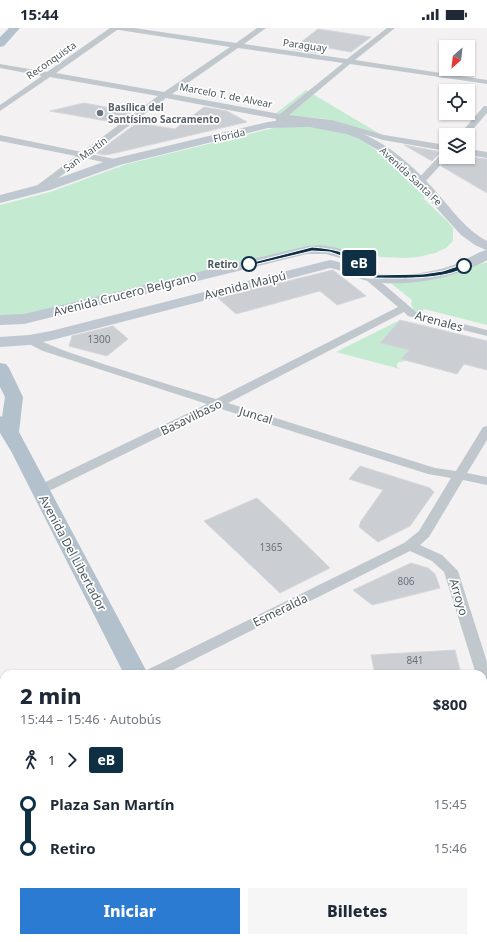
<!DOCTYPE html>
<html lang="es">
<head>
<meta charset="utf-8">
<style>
	:root { --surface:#fff; --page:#f6f6f7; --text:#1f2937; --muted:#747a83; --accent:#2c7bd2 }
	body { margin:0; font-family:"Noto Sans",sans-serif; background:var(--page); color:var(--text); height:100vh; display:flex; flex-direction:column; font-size:15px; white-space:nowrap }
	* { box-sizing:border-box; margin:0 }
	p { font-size:13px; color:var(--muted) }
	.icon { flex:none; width:22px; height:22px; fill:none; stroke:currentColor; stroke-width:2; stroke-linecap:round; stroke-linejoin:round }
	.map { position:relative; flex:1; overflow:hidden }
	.details { position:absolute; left:0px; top:642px; width:487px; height:272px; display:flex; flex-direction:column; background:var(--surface); border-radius:12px 12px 0 0; box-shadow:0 1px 3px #0004 }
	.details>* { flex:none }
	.badge { padding:0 8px; border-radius:3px; font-size:14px; line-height:26px }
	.needle { width:26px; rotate:208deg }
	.tools { position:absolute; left:439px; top:12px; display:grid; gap:8px }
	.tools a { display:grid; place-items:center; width:36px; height:36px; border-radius:0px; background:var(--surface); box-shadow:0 1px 3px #0004; font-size:20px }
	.map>.badge { position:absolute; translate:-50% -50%; box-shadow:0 0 0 2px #fff }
	.legs { display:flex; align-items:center; gap:6px; height:44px; padding:0 20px; font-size:13px }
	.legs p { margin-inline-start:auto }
	.overview { display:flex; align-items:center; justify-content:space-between; height:68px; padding:0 20px }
	h1 { font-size:22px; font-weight:800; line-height:30px }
	.action { display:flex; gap:8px; margin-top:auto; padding:8px 20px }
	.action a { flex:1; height:46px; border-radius:0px; background:var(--accent); color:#fff; font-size:16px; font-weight:800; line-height:46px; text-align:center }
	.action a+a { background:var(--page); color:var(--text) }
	ul { padding:0 20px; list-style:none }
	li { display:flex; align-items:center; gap:14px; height:44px; font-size:15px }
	li i { display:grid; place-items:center; width:6px; height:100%; margin:0 5px; background:currentColor }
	li i::after { content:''; width:10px; height:10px; margin:-5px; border:3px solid; border-radius:50%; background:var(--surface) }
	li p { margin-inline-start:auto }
	li:first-child i { background:linear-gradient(#0000 50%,currentColor 0) }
	li:last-child i { background:linear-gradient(currentColor 50%,#0000 0) }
	.status { display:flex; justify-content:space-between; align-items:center; height:28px; padding:0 20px; background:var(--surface); direction:ltr }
	.status svg { height:11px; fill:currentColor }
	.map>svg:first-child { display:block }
	.green { fill:#c4ebd2 }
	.building { fill:#cbced3; stroke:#d5d7db }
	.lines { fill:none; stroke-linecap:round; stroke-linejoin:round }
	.street { fill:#c0c8ce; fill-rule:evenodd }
	.secondary { fill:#bfc8d0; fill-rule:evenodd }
	.primary { fill:#b3c1cc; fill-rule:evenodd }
	.line-1 { fill:#0f2f44; stroke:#fff }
	.worship-dot { fill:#6b7280; stroke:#fff; stroke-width:1.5 }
	.stop-1-dot { fill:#fff; stroke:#0f2f44; stroke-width:2 }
	.labels { text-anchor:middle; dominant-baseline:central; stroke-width:3.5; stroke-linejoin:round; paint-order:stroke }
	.far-street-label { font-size:10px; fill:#4a555c; stroke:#fff }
	.far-worship-label { font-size:10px; font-weight:bold; fill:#5b616d; stroke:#fff; text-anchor:start }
	.far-stop-label { font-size:10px; font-weight:bold; fill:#4a555c; stroke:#fff; text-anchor:end }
	.number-label { font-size:10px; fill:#6a737a }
	.street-label { font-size:12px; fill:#4a555c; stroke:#fff }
</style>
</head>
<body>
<div class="status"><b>15:44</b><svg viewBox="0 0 49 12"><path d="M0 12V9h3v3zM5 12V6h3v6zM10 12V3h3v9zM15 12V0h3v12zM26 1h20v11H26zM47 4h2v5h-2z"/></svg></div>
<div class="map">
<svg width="487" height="914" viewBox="0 0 487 914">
	<rect width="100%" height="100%" fill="#f3f1f1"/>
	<path class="green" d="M306 62 380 106 327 91 275 86Z
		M282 98C314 98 351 101 376 122 390 134 403 148 416 161H423L430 168 423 170 448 194 453 200V213L446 220 435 225 418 229 404 230 381 229 322 218 23 289H0V177L50 164 127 136Z
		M487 234V297L424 281 420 286 414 283 411 276 412 272 388 253 452 246Z
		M400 292 381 315 409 322 402 331 407 333 399 334 397 336V339L400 341 336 324Z"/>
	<path class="building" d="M318 1 371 9 351 24 323 19 316 25 292 21Z
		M84 75 133 84 118 95 50 83Z
		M204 79 227 83 247 94 111 126 104 127 96 125 137 95 175 101Z
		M404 117 441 124 432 133Z
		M455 129H468L487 131V165L441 138 447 132 449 135Z
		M333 242 366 268 337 277 320 263 236 286 218 270Z
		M400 292 487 313V342L464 336 457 346 401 331 409 322 380 315Z
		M113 298 128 311 107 328 69 318 72 308Z
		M360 438 430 460 434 464 410 498 378 514 359 499 361 493 383 462 349 451Z
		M257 470 288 499 330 540 280 565 204 493Z
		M411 535 428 540 435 546 440 560 372 577 353 562Z
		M455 622 461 646H375L371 627Z"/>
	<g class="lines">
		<path class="street" d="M110 0H134L236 15 257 0H266L244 16 347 31 387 0H395L355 32 487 52V56L350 36 289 87 332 92 384 107 446 117V123L383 112 331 96 284 92 279 94H276V91L166 70 91 126 119 132 120 134 119 136 116 137 85 130 41 163H35L33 161 35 159 76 128 0 113V107L82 124 158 68 50 49 0 83V77L42 48 0 40V36L47 44ZM117 2H119L230 19 164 64 56 45ZM238 20 343 35 280 86 172 66Z
			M484 78H487V85L468 107H459Z
			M468 121 487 124V130L468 127Z
			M446 123V129H448L423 156H417L415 154 417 152 443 124Z
			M369 246 373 247 416 284 487 302V308L408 288 404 284 228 375 435 440 456 443 483 399 487 398V412L467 445 487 449V457L463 452 429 509 420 517 442 527 458 543 487 634V664L483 662V646H476L444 544 432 533 410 523 165 646H144L147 642 404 515 419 503 451 450 428 446 218 380 45 465H35L33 462 35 459 207 376 43 323 25 314 23 312 25 310C33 308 58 321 68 324 117 341 167 356 216 371L398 279 365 251 364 249Z"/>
		<path class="secondary" d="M281 92C352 89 394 115 439 167 453 183 467 203 487 213V232C455 251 404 260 368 253 355 250 343 242 330 240L52 312 29 317 0 319V309L29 307 51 303 330 232C344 234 357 243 371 245 398 249 430 246 456 236 466 232 476 225 486 222L475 217 461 207 412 153 378 122 359 111 346 106 309 99 268 100 120 137 50 162 0 175V167L42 156 112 131 268 94Z
			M320 217C333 219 355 222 363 233L361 236 356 237 351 236 340 230 326 226H307L24 296 0 297V287L24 286 307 218Z"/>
		<path class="primary" d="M9 0H20L4 18 0 19V9Z
			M0 335 6 336 9 340 23 369 19 404 148 646H124L11 423 0 405V388L2 389 5 369 0 359Z
			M238 910H283L285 914H238Z"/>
	</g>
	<path class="line-1" d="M312 219C335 221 360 225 371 247L423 246 443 243 464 236 467 238C447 253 394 250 369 250H367L361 239 347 230 330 224 312 223 249 238 246 236Z"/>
	<circle class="worship-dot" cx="100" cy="85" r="4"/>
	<g class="stop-1-dot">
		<circle cx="249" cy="236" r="7"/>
		<circle cx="464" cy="238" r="7"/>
	</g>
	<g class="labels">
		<g class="far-street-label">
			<text transform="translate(305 17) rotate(8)">Paraguay</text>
			<text transform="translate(51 32) rotate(-35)">Reconquista</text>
			<text transform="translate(226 67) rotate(11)">Marcelo T. de Alvear</text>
			<text transform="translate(229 107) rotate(-13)">Florida</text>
			<text transform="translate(85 126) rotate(-36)">San Martín</text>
			<text transform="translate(411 148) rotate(43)">Avenida Santa Fe</text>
		</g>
		<g class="far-worship-label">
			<text x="108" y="79">Basílica del<tspan x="108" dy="12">Santísimo Sacramento</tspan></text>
		</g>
		<g class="far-stop-label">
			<text x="238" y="236">Retiro</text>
		</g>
		<g class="number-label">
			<text x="99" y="311">1300</text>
			<text x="271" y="519">1365</text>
			<text x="406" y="553">806</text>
			<text x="415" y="632">841</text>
		</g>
		<g class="street-label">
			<text transform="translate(245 257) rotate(-14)">Avenida Maipú</text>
			<text transform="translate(125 266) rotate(-14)">Avenida Crucero Belgrano</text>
			<text transform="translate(439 293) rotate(15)">Arenales</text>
			<text transform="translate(256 387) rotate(17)">Juncal</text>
			<text transform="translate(191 389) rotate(-26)">Basavilbaso</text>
			<text transform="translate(73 525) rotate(62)">Avenida Del Libertador</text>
			<text transform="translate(459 569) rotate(73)">Arroyo</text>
			<text transform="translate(280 582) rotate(-26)">Esmeralda</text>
		</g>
	</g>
</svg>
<div class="tools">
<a><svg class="needle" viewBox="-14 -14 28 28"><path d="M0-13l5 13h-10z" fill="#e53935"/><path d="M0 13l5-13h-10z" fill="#747a83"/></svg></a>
<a><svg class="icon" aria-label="locate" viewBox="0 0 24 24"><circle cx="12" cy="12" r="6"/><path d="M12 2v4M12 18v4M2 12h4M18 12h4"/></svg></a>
<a><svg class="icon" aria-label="layers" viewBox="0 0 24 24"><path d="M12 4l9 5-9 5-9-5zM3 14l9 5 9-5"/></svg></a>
</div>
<b class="badge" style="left:359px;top:235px;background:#0f2f44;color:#fff">eB</b>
<section class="details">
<div class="overview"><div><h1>2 min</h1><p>15:44 – 15:46 · Autobús</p></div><b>$800</b></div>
<div class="legs"><svg class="icon" aria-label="walk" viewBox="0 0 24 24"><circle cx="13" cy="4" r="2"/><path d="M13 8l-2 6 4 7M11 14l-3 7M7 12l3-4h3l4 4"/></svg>1<svg class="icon" aria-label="forward" viewBox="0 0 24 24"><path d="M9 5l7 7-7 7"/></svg><b class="badge" style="background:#0f2f44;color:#fff">eB</b></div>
<ul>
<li><i style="color:#0f2f44"></i><b>Plaza San Martín</b><p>15:45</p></li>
<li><i style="color:#0f2f44"></i><b>Retiro</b><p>15:46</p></li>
</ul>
<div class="action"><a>Iniciar</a><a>Billetes</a></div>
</section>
</div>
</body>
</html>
